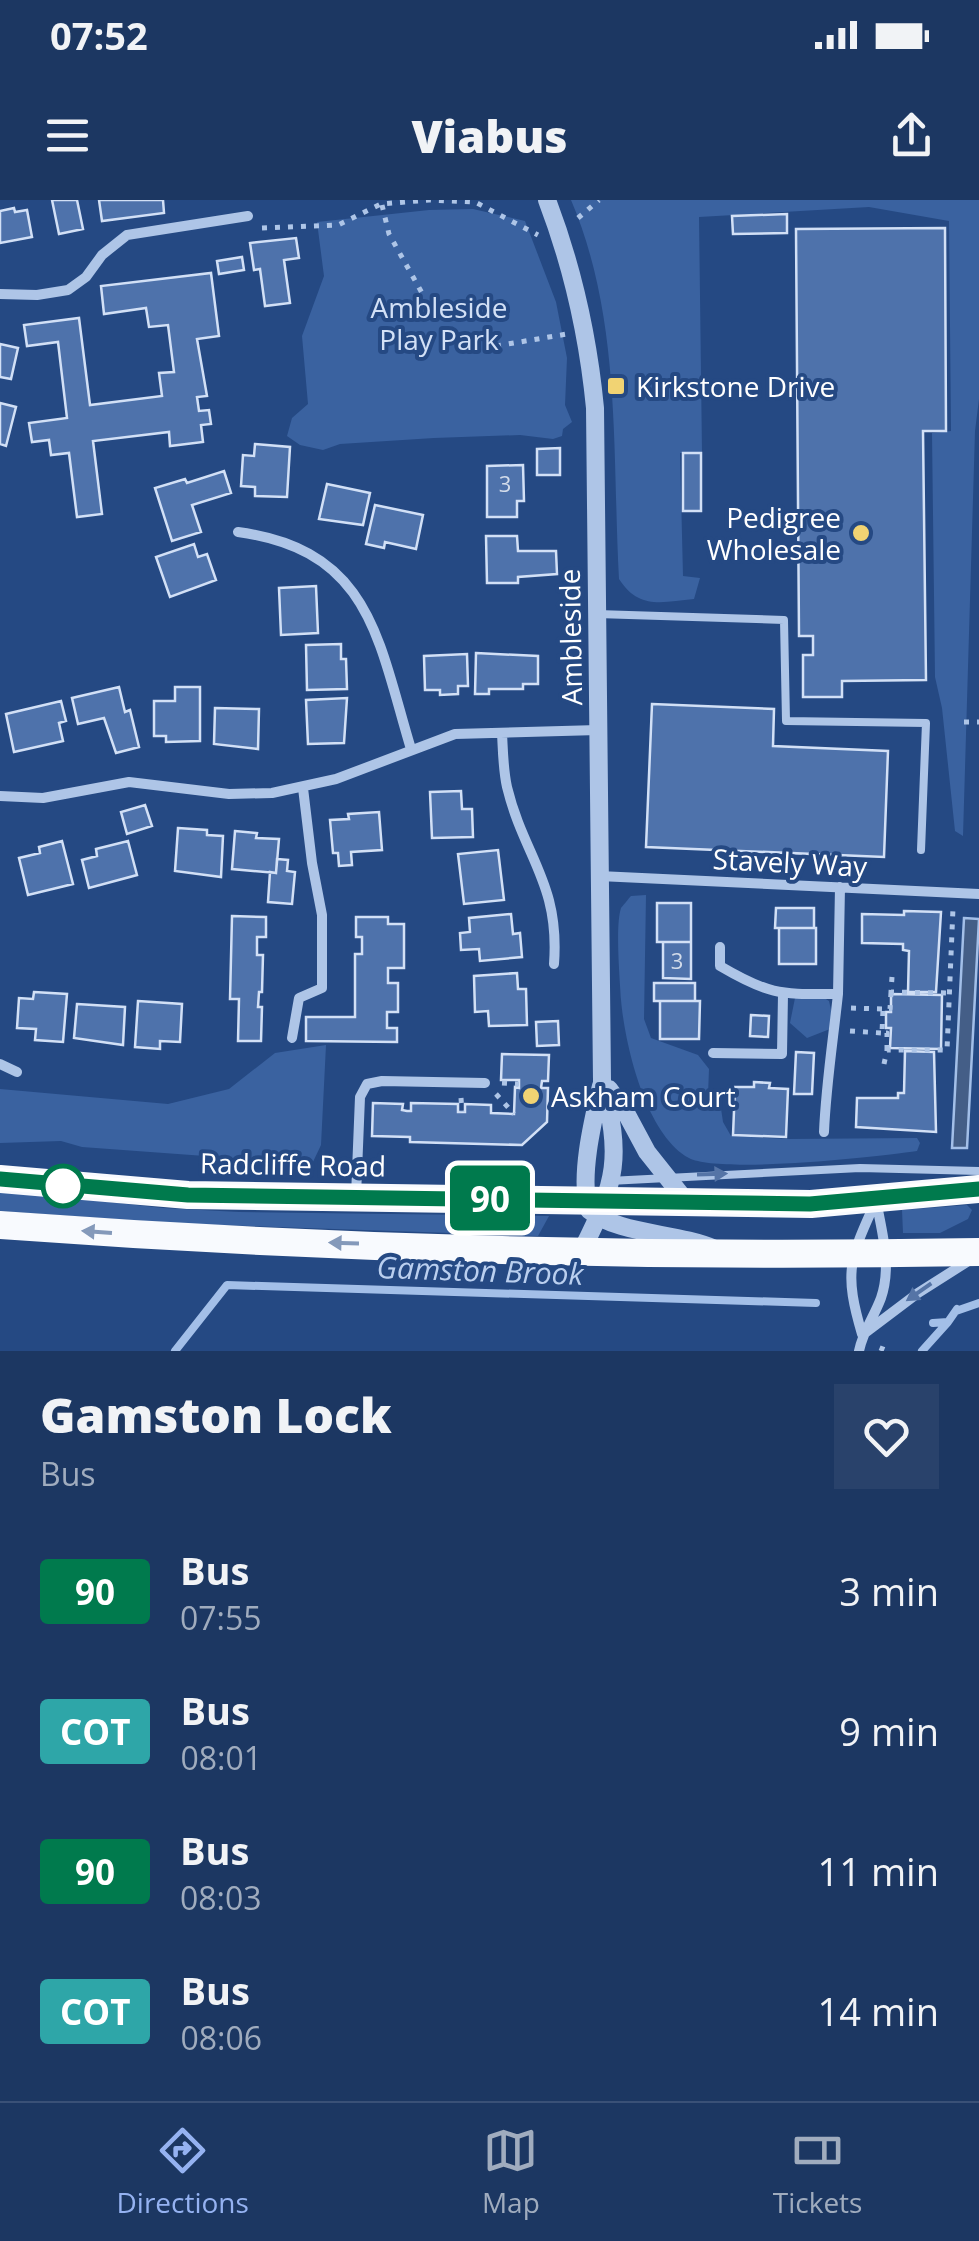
<!DOCTYPE html>
<html lang="en">
<head>
<meta charset="utf-8">
<style>
	:root { --surface:#1c3762; --page:#29426b; --text:#f1f3f6; --muted:#a0acbe; --line:#3a5177; --accent:#95b2f1 }
	body { margin:0; font-family:"Open Sans",sans-serif; background:var(--page); color:var(--text); height:100vh; display:flex; flex-direction:column; font-size:38px; white-space:nowrap }
	* { box-sizing:border-box; margin:0 }
	p { font-size:32px; color:var(--muted) }
	.icon { flex:none; width:55px; height:55px; fill:none; stroke:currentColor; stroke-width:2; stroke-linecap:round; stroke-linejoin:round }
	.map { position:relative; height:1151px; overflow:hidden }
	.drawer { display:flex; flex-direction:column; background:var(--surface); flex:1 }
	.drawer>* { flex:none }
	.badge { padding:0 20px; border-radius:8px; font-size:35px; line-height:65px }
	.map>.badge { position:absolute; translate:-50% -50%; box-shadow:0 0 0 5px #fff }
	.round { display:grid; place-items:center; flex:none; width:105px; height:105px; border-radius:0px; background:var(--page) }
	.headline { display:flex; align-items:center; justify-content:space-between; height:170px; padding:0 40px }
	h1 { font-size:48px; font-weight:800; line-height:75px }
	ul { padding:0; list-style:none }
	li { display:flex; align-items:center; gap:30px; height:140px; padding:0 40px }
	li div { flex:1 }
	li b { display:block; font-size:38px }
	li em { font-style:normal }
	li .badge { min-width:110px; font-weight:700; text-align:center }
	.status { display:flex; justify-content:space-between; align-items:center; height:70px; padding:0 50px; background:var(--surface); direction:ltr }
	.status svg { height:28px; fill:currentColor }
	header { display:flex; justify-content:space-between; align-items:center; height:130px; padding:0 40px; background:var(--surface); font-size:45px; font-weight:800 }
	.dock { display:flex; justify-content:space-around; align-items:center; height:140px; border-top:2px solid var(--line); background:var(--surface); font-size:28px; color:var(--muted) }
	.dock a { display:grid; justify-items:center; gap:5px }
	.dock .active { color:var(--accent) }
	.map>svg:first-child { display:block }
	.green { fill:#3a62a0 }
	.water { fill:#445e87; stroke:#a3bfe8; stroke-width:2.5 }
	.lines { fill:none; stroke-linecap:round; stroke-linejoin:round }
	.stream { stroke:#a3bfe8; stroke-width:8 }
	.building { fill:#4e72ab; stroke:#d2e0f6; stroke-width:2.5 }
	.path { stroke:#aec5e7; stroke-width:5; stroke-dasharray:5 8; stroke-linecap:butt }
	.service { stroke:#aec5e7; stroke-width:8 }
	.minor { stroke:#aec5e7; stroke-width:10 }
	.tertiary { stroke:#aec5e7; stroke-width:18 }
	.trunk { stroke:#f8fafe; stroke-width:28 }
	.oneway { fill:#5574a6 }
	.oneway2 { fill:#8499ba }
	.line-casing { stroke:#fff; stroke-width:22 }
	.line { stroke:#007a4d; stroke-width:15 }
	.poi-dot { fill:#f1d373; stroke:#254983; stroke-width:4 }
	.stop-dot { fill:#fff; stroke:#007a4d; stroke-width:5 }
	.labels { text-anchor:middle; dominant-baseline:central; stroke-width:8; stroke-linejoin:round; paint-order:stroke }
	.number-label { font-size:22px; fill:#d3dcea }
	.park-label { font-size:28px; fill:#d2e0f6; stroke:#254983 }
	.poi-label { font-size:28px; fill:#fff; stroke:#254983; text-anchor:start }
	.street-label { font-size:28px; fill:#fff; stroke:#254983 }
	.water-label { font-size:30px; font-style:italic; fill:#bacfef; stroke:#254983 }
</style>
</head>
<body>
<div class="status"><b>07:52</b><svg viewBox="0 0 49 12"><path d="M0 12V9h3v3zM5 12V6h3v6zM10 12V3h3v9zM15 12V0h3v12zM26 1h20v11H26zM47 4h2v5h-2z"/></svg></div>
<header><svg class="icon" aria-label="menu" viewBox="0 0 24 24"><path d="M4 6h16M4 12h16M4 18h16"/></svg>Viabus<svg class="icon" aria-label="share" viewBox="0 0 24 24"><path d="M12 15V3M7 8l5-5 5 5M5 13v7h14v-7"/></svg></header>
<div class="map">
<svg width="979" height="1151" viewBox="0 0 979 1151">
	<rect width="100%" height="100%" fill="#254983"/>
	<path class="green" d="M571 0H979V199L975 231 963 636 955 631 942 508 935 477 932 233 951 231 949 21 869 7 699 17 702 253H680L683 376 700 378 694 399C662 402 639 410 619 379 612 252 622 120 571 0Z
		M473 9 525 21 556 102 567 158 565 205 572 222 563 229 562 236 553 239 520 235 434 238 340 244 323 250 300 245 287 236 292 218 308 204 302 136 324 76 317 22 429 10Z
		M646 695 644 819 651 838 698 855 709 869 708 895 720 902 723 922 731 936 788 939 917 938 920 943 917 951C877 957 719 974 689 958 646 935 625 845 621 800 620 780 615 726 621 708 622 707 629 698 631 696Z
		M821 796 829 801 832 814 830 829 807 838 790 823 795 798Z
		M326 845 321 945 312 964 82 947 61 941 0 943V889L168 904 229 889 275 853Z
		M0 990 163 1008 239 1012 549 1016 538 1036 188 1024 0 1011Z
		M967 1005 972 1010 968 1019 940 1033H903L902 1010Z"/>
	<path class="water" d="M964 718 979 719 967 948H952Z"/>
	<g class="lines">
		<path class="stream" d="M956 1111 979 1103
			M933 1123 948 1122 957 1109
			M175 1151 227 1085 816 1103
			M922 1151 948 1122"/>
	</g>
	<path class="building" d="M52 0H77L83 29 59 34Z
		M99 0H163L164 13 102 21Z
		M14 8 15 12 27 10 32 37 0 43V11Z
		M787 14V33L733 34 732 16Z
		M945 28 946 231H923L926 480 842 481V497H803V455H813V436H799L796 29Z
		M296 38 299 58 284 60 290 103 265 106 260 69 254 70 250 43Z
		M242 57 244 70 219 74 217 61Z
		M211 73 219 136 197 139 207 196 197 197 199 211 209 210 211 224 201 225 203 242 170 246 169 232 93 241 102 314 77 317 69 253 51 255 49 240 32 242 29 223 67 218 58 142 27 146 24 125 79 118 90 205 162 196 159 173 174 172 168 125 149 127 146 108 104 114 101 86Z
		M0 144 18 148 11 179 0 177Z
		M0 203 16 207 6 246 0 244Z
		M255 244 290 247 287 297 255 296V287L241 286 243 255 254 256Z
		M560 248V275H537V249Z
		M683 253H701V311H683Z
		M523 265 524 301H517V317H487V266Z
		M224 271 231 293 192 305 201 332 172 341 155 288 185 279 187 283Z
		M327 284 370 293 363 325 319 319Z
		M375 305 423 315 416 349 385 342 384 348 366 344Z
		M486 336H517L518 351H556L557 374 518 377V383H487Z
		M194 344 198 357 207 354 216 380 170 397 156 357Z
		M316 386 318 433 281 435 279 388Z
		M341 444V459H346L347 489 307 490 306 445Z
		M476 453 538 456V484H523V489H489V494H475Z
		M467 454 468 486H458V494L440 495V490H425L424 456Z
		M119 487 125 512 130 510 139 547 116 553 104 518 78 524 72 498Z
		M175 487H200V541L166 542V536H154V501H175Z
		M347 498 344 543 308 544 306 500Z
		M61 501 66 521 59 523 63 541 14 552 6 514Z
		M652 504 774 509 773 546 888 551 884 657 646 647Z
		M215 508 259 509 258 549 214 544Z
		M461 591 462 609H472L473 637 432 638 430 592Z
		M145 605 152 626 127 634 121 612Z
		M379 612 382 650 351 652 352 665 339 666 338 653H333L330 620 349 619 348 614Z
		M178 628 207 630V635L223 636 221 677 175 671Z
		M235 631 257 633 256 638 279 639 276 673 232 669Z
		M62 641 73 684 28 695 19 658 40 653 39 647Z
		M128 641 137 675 89 688 82 660 97 656 96 649Z
		M498 650 504 700 464 704 458 654Z
		M277 659 288 660 287 671 295 672 292 704 268 702 270 672 276 673Z
		M657 703H691V742H657Z
		M776 708H814V728H775Z
		M904 711 941 712 936 792H908L909 751 903 750V744L862 743V714L904 715Z
		M511 714 513 734 520 733 522 757 480 761 479 749 461 750 460 733 470 732 469 718Z
		M232 716 266 717V737H257V755H263L262 792H259L258 807H262L261 841H238L239 799H230Z
		M356 717H388V724H404V768H388V783H398V812H387V828H397V842L306 841V817H355V754H362V737H356Z
		M779 728H816V764H779Z
		M663 742H691V779L663 778Z
		M517 773 518 789H526L527 825 489 826 488 811 475 812 474 776Z
		M654 783H695V801H654Z
		M34 792 67 794 63 842 35 840 36 829 17 828 19 798 33 799Z
		M891 794 942 795 941 849 890 848 891 828H886V812H891Z
		M138 801 182 804 180 842 160 841V849L135 847Z
		M660 801H700L699 839H660Z
		M77 804 125 807 123 845 74 838Z
		M751 815 769 816 768 837 750 836Z
		M558 821 559 845 537 846 536 822Z
		M905 851 934 852 936 932 856 927 857 898H898V893H904Z
		M796 852 814 853 812 894H794Z
		M502 854 549 855 548 881H542L541 888H548L547 922 522 945 410 942V937L372 936 373 903 403 904 402 910 407 911H411V903L458 904V912H465V904L491 905V913L514 914 515 887 519 888V880H501Z
		M754 882 770 883 769 888 788 889 786 937 733 935 735 887H754Z"/>
	<g class="lines">
		<path class="path" d="M382 5 389 34 422 93
			M578 18 599 0
			M262 28 338 25 381 4 429 0 475 2 538 35
			M496 146 567 134
			M964 522H979
			M892 777 891 792 950 793
			M851 808 883 809
			M850 831 882 833
			M887 850V833H882L883 809H890L891 792
			M884 864 887 850H947L953 708
			M502 883 519 884
			M496 894 514 914
			M461 898 462 912
			M881 1151 886 1139"/>
		<path class="service" d="M597 414 784 420 786 521 926 523 921 650
			M609 981 860 968 979 971"/>
		<path class="minor" d="M0 94 37 95 68 90 86 77 102 55 127 35 248 16
			M238 332C371 350 378 440 411 549
			M502 533C503 551 503 569 507 587 524 657 560 683 554 764
			M0 596 43 598 129 582 229 594 272 593 336 579 455 534 598 530
			M599 676 979 694
			M720 747V766C771 796 781 794 838 794 833 841 826 885 824 932
			M838 794 840 687
			M292 838 299 798 322 788V715L312 663 303 588
			M713 853 782 854 783 794
			M0 864 17 872
			M356 996 360 897 367 884 382 881 485 883
			M865 1133 918 1093 970 1060
			M862 1134C844 1073 849 1060 875 1003
			M859 1151C863 1131 874 1117 881 1098 892 1066 882 1032 876 1000"/>
		<path class="tertiary" d="M547 0C573 68 588 136 595 208L602 881C622 957 617 981 582 1050
			M601 886C593 920 579 977 589 1010 619 1035 676 1032 715 1049
			M609 889 625 911 647 952 686 1001"/>
		<path class="trunk" d="M0 979 188 995 811 1004 979 989
			M0 1025C325 1049 653 1058 979 1052"/>
	</g>
	<defs><path id="oneway-solid" d="M-6-.8H1V-3.2L6.5 0L1 3.2V.8H-6Z" transform="scale(2.5)"/></defs>
	<g class="oneway">
		<use href="#oneway-solid" transform="translate(712 974) rotate(-2)"/>
		<use href="#oneway-solid" transform="translate(919 1092) rotate(145)"/>
	</g>
	<g class="oneway2">
		<use href="#oneway-solid" transform="translate(97 1032) rotate(-176)"/>
		<use href="#oneway-solid" transform="translate(344 1043) rotate(-178)"/>
	</g>
	<g class="lines">
		<g class="line-casing">
			<path id="line" d="M0 979 188 995 810 1004 979 989"/>
		</g>
		<use href="#line" class="line"/>
	</g>
	<g class="poi-dot">
		<rect x="606" y="176" width="20" height="20" rx="5"/>
		<circle cx="861" cy="333" r="10"/>
		<circle cx="531" cy="896" r="10"/>
	</g>
	<circle class="stop-dot" cx="63" cy="986" r="20"/>
	<g class="labels">
		<g class="number-label">
			<text x="505" y="283">3</text>
			<text x="677" y="760">3</text>
		</g>
		<g class="park-label">
			<text x="439" y="107">Ambleside<tspan x="439" dy="32">Play Park</tspan></text>
		</g>
		<g class="poi-label">
			<text x="636" y="186">Kirkstone Drive</text>
			<text x="841" y="317" text-anchor="end">Pedigree<tspan x="841" dy="32">Wholesale</tspan></text>
			<text x="551" y="896">Askham Court</text>
		</g>
		<g class="street-label">
			<text transform="translate(570 437) rotate(-91)">Ambleside</text>
			<text transform="translate(790 662) rotate(3)">Stavely Way</text>
			<text transform="translate(293 964) rotate(1)">Radcliffe Road</text>
		</g>
		<g class="water-label">
			<text transform="translate(480 1070) rotate(2)">Gamston Brook</text>
		</g>
	</g>
</svg>
<b class="badge" style="left:490px;top:998px;background:#007a4d;color:#fff">90</b>
</div>
<section class="drawer">
<div class="headline"><div><h1>Gamston Lock</h1><p>Bus</p></div><a class="round"><svg class="icon" aria-label="heart" viewBox="0 0 24 24"><path d="M12 20l-8-8c-3-5 5-10 8-4 3-6 11-1 8 4z"/></svg></a></div>
<ul>
<li><span class="badge" style="background:#007a4d;color:#fff">90</span><div><b>Bus</b><p>07:55</p></div><em>3 min</em></li>
<li><span class="badge" style="background:#2ea6a8;color:#fff">COT</span><div><b>Bus</b><p>08:01</p></div><em>9 min</em></li>
<li><span class="badge" style="background:#007a4d;color:#fff">90</span><div><b>Bus</b><p>08:03</p></div><em>11 min</em></li>
<li><span class="badge" style="background:#2ea6a8;color:#fff">COT</span><div><b>Bus</b><p>08:06</p></div><em>14 min</em></li>
</ul>
</section>
<nav class="dock">
<a class="active"><svg class="icon" aria-label="directions" viewBox="0 0 24 24"><path d="M12 3l9 9-9 9-9-9zM9 14v-3h6M13 9l2 2-2 2"/></svg>Directions</a>
<a><svg class="icon" aria-label="map" viewBox="0 0 24 24"><path d="M3 6l6-2 6 2 6-2v14l-6 2-6-2-6 2zM9 4v14M15 6v14"/></svg>Map</a>
<a><svg class="icon" aria-label="tickets" viewBox="0 0 24 24"><path d="M3 7h18v10H3zM15 7v10"/></svg>Tickets</a>
</nav>
</body>
</html>
